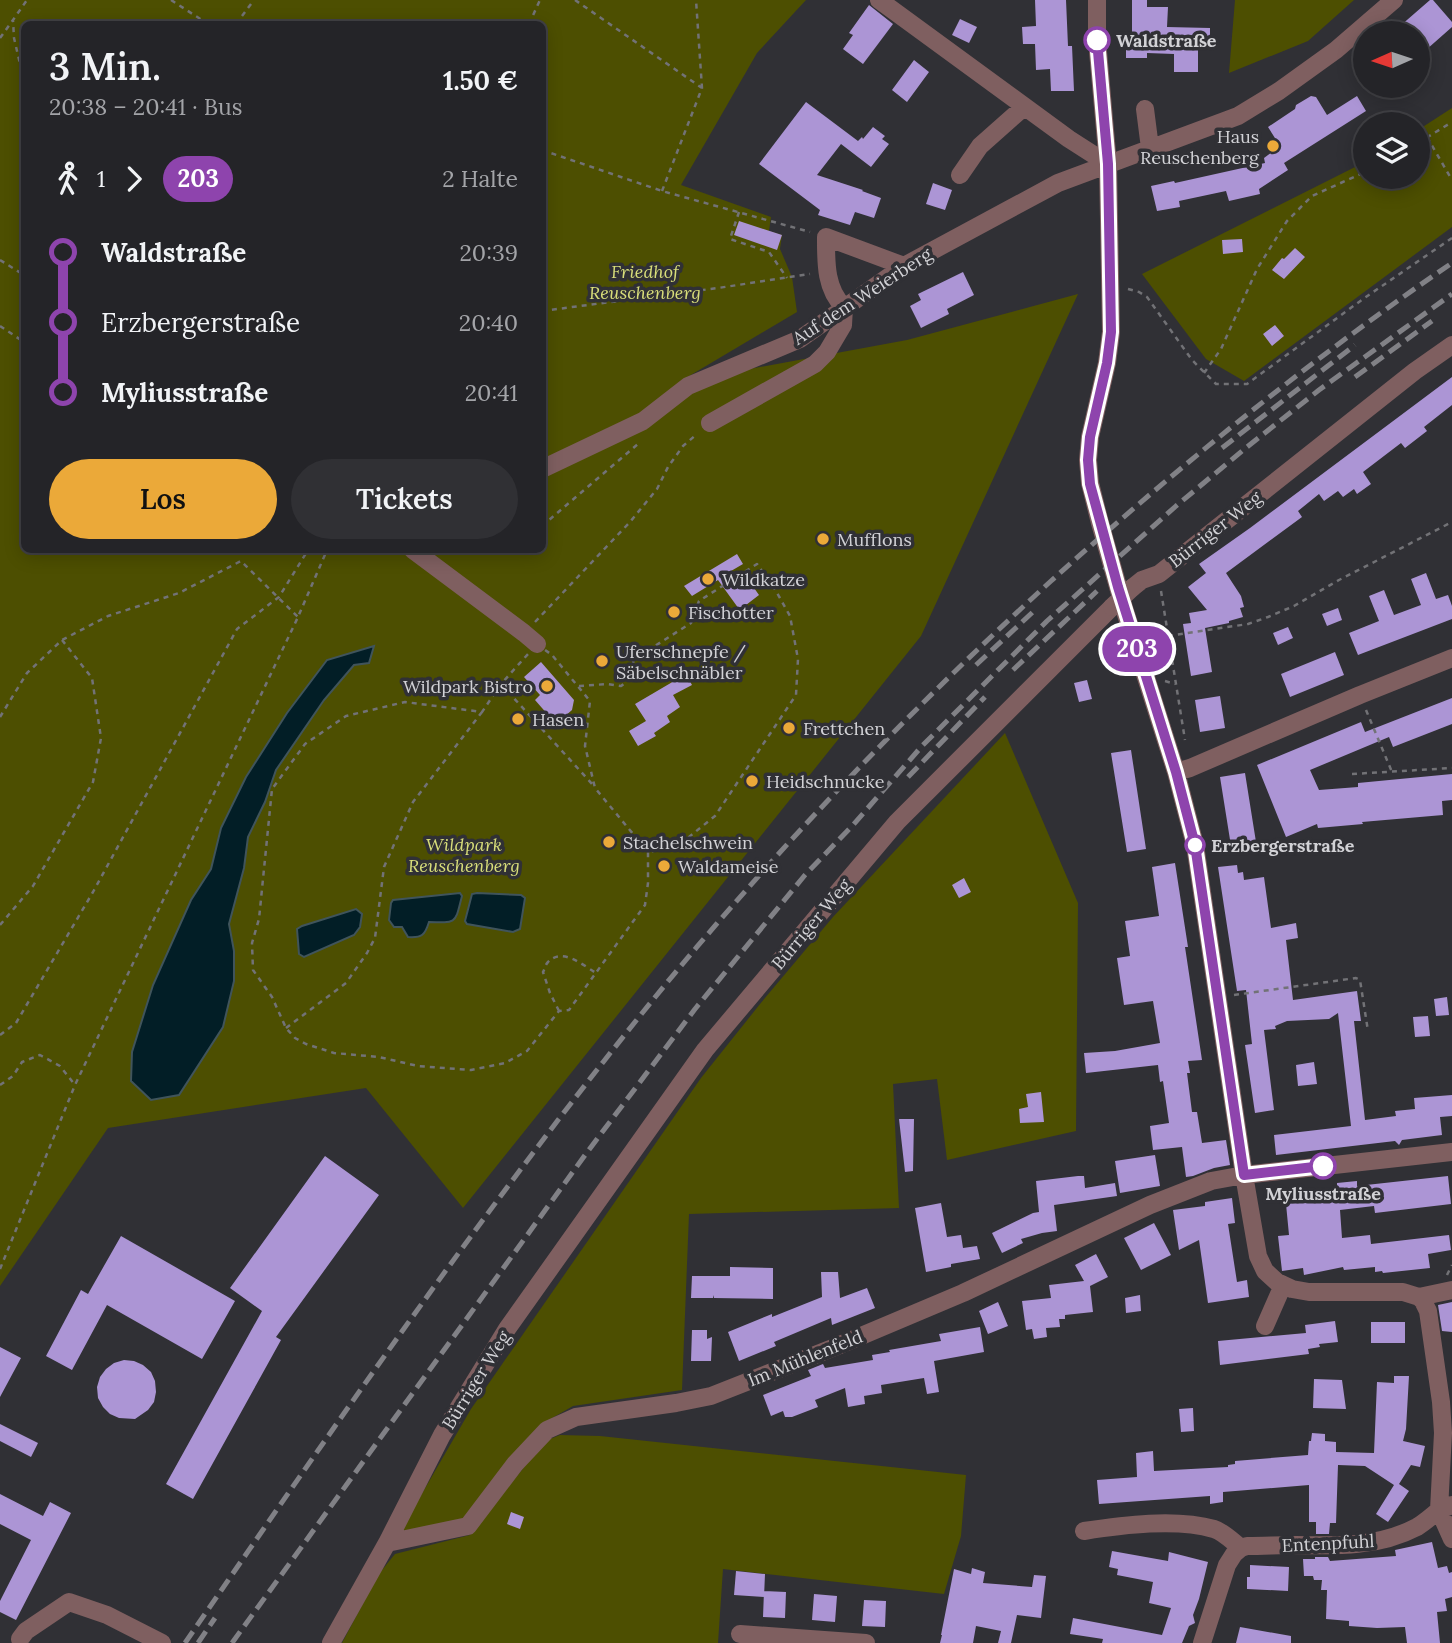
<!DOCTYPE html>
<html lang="de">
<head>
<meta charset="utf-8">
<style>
	:root { --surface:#242428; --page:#303034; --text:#f1f3f6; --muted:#a3a4a8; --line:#414145; --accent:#eba939 }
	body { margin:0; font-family:Lora,serif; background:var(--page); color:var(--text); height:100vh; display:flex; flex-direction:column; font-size:26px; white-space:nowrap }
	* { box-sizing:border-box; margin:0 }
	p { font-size:23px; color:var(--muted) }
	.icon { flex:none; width:38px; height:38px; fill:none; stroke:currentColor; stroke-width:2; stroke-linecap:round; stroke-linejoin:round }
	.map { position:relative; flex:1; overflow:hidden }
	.sheet { position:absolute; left:21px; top:21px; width:525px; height:532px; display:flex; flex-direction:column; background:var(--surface); border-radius:10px; box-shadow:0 4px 18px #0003,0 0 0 2px var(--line) }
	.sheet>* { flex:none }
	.badge { padding:0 14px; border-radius:23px; font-size:24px; line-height:46px }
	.needle { width:46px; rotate:267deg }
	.fabs { position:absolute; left:1353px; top:21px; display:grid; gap:14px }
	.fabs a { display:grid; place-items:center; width:77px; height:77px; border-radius:50%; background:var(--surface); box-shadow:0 4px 18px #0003,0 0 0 2px var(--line); font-size:35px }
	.map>.badge { position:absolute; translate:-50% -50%; box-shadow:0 0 0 4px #fff }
	.legs { display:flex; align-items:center; gap:10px; height:77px; padding:0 28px; font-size:23px }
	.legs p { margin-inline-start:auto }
	.headline { display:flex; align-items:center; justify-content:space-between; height:119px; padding:0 28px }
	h1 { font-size:38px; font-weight:600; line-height:52px }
	.primary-button { display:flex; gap:14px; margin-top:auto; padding:14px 28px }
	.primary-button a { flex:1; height:80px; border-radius:42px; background:var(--accent); color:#111; font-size:28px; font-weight:600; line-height:80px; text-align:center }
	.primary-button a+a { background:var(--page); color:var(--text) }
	ul { padding:0 28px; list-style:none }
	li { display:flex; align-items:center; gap:24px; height:70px; font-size:26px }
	li i { display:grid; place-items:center; width:10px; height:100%; margin:0 9px; background:currentColor }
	li i::after { content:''; width:18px; height:18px; margin:-9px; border:5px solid; border-radius:50%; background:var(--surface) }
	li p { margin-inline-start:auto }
	li:first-child i { background:linear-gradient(#0000 50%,currentColor 0) }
	li:last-child i { background:linear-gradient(currentColor 50%,#0000 0) }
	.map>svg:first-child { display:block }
	.green { fill:#4d4f01; fill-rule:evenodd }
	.water { fill:#021e26; stroke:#40545b; stroke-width:2 }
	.building { fill:#ac95d5 }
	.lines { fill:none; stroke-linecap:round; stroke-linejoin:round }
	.path { stroke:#727276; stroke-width:2.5; stroke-dasharray:5 5; stroke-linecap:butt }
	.minor { stroke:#7f5f60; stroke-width:18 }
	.rail { stroke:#818186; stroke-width:5; stroke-dasharray:14 7; stroke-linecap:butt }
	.minor-bridge { stroke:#7f5f60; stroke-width:18 }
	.line-1-casing { stroke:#fff; stroke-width:16 }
	.line-1 { stroke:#8e44ad; stroke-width:10 }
	.stop-1-dot { fill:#fff; stroke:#8e44ad; stroke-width:3.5 }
	.poi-dot { fill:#eba939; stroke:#303035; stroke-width:2.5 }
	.labels { text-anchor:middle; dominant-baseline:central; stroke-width:7; stroke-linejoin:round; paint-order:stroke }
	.stop-label { font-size:18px; font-weight:bold; fill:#d2d2d6; stroke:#303035; text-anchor:start }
	.poi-label { font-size:18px; fill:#d2d2d6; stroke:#303035; text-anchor:start }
	.park-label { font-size:18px; font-style:italic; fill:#d8de7a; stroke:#303035 }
	.street-label { font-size:18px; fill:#d2d2d6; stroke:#303035 }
</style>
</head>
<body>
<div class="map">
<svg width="1452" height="1643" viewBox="0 0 1452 1643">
	<rect width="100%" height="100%" fill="#303035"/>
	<path class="green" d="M0 0H806L757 53 681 185 771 217 769 231 782 235 780 249 792 277 797 312 679 382 907 340 1078 294 921 636 463 1208 366 1088 108 1128 0 1286ZM24 24H542V550H24ZM349 654 261 794 256 820 248 837 244 868 229 924 234 951 153 985 191 900 211 869 221 828 287 713 327 660Z
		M1235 0H1354L1308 41 1229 73Z
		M1452 108V227L1244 381 1206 359 1142 274 1365 162V177H1418V130Z
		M1005 733 1078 903 1076 1131 947 1160 937 1079 893 1084 899 1208 689 1214 682 1390 573 1406 547 1421 466 1519 403 1531 406 1521 471 1409 701 1078 760 1004 833 917Z
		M560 1435 600 1436 966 1475 961 1536 944 1594 723 1569 718 1643H342L378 1575 395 1554 470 1535 545 1441Z"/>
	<path class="water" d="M374 646 369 663 354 665 324 700 276 770 265 802 248 837 244 868 229 924 234 951V981L223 1027 179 1095 151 1100 131 1081 132 1052 153 985 191 900 211 869 221 828 246 777 287 713 327 660Z
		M460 893 462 896C455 923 458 923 429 922 425 935 422 938 408 937L402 927H394L389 920 391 903 393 900Z
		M477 893 521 895 525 898 520 929 513 932 467 924 465 921 472 894Z
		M356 909 362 914 360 927 354 935 304 957 299 954 297 929 302 926Z"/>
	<path class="building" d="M1035 0H1066L1068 46H1072L1074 91H1051L1050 69 1036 70 1035 44H1023L1022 27 1036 26Z
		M1132 0H1147V7H1168L1167 27 1210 28V43H1198V72H1174V54L1147 53V58H1126V35L1132 34Z
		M1430 0H1433L1452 22V27L1418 57V33H1392Z
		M869 5 893 24 863 64 843 49 853 35 849 33Z
		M960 19 977 27 969 43 952 35Z
		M914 60 929 72 907 102 892 90Z
		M1311 96 1316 97 1327 115 1357 96 1366 111 1284 163 1288 170 1259 189 1260 194 1229 201 1226 191 1179 201 1180 207 1157 211 1151 186 1174 181 1175 183 1265 163 1264 158 1280 146 1268 127 1295 109 1296 105Z
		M806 102 858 141 862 137 863 139 873 127 885 136 882 139 889 144 871 167 841 144 817 175 863 190 862 191 881 198 874 218 855 212 850 225 818 215 820 210 759 164Z
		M933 183 952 190 945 210 926 204Z
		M739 221 782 235 777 250 734 235Z
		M1242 239 1243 252 1223 254 1222 240Z
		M1295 248 1305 257 1284 279 1272 270 1282 258 1284 259Z
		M963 272 974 295 947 309 949 314 921 328 910 306 921 300 918 294Z
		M1275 325 1284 336 1272 346 1263 334Z
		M1452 377V405L1424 427 1427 431 1405 448 1401 443 1363 472 1371 484 1357 494 1354 489 1343 497 1338 491 1324 501 1319 494 1298 511 1302 517 1226 573 1241 596 1244 607 1240 608 1243 617 1229 621V623L1205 628 1212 672 1191 676 1183 624 1191 623 1189 613 1207 610 1188 587 1206 573 1199 564 1250 528Z
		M737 554 743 564 731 571 737 585 747 578 759 595 746 605 750 613 744 616 718 580 692 596 684 586Z
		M1426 573 1436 599 1448 595 1452 606V619L1358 655 1349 633 1379 621 1369 596 1384 590 1394 615 1421 605 1411 579Z
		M1338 608 1342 620 1327 626 1322 614Z
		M1288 627 1293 638 1278 645 1273 633Z
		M1335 652 1344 675 1290 697 1281 674Z
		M541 662 574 700 572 710 556 724 535 700 540 695 524 677Z
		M686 674 692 685 673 695 680 707 667 716 670 722 654 733 656 736 638 746 629 731 646 721 635 704Z
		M1087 680 1092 699 1079 702 1074 683Z
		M1220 696 1225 728 1200 732 1195 700Z
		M1452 698V724L1393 747 1389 737 1310 770 1319 790 1358 787V783L1452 774V800L1442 801 1443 815 1362 822 1363 824 1318 828 1317 824 1286 837 1257 765 1361 722 1365 732Z
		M1131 750 1146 849 1127 852 1111 753Z
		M1245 773 1256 842 1231 846 1220 777Z
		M1175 863 1188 947H1185L1202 1060 1188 1061 1190 1073H1187L1192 1112H1197L1202 1143 1226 1140 1230 1165 1214 1168 1193 1176 1186 1177 1182 1147 1153 1150 1150 1126 1169 1123 1163 1081 1160 1082 1158 1065 1086 1073 1084 1053 1115 1051 1160 1043 1153 1001 1124 1005 1117 958 1130 956 1125 921 1159 916 1152 867Z
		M1237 865 1238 873 1243 872 1244 880 1264 877 1271 928 1296 923 1298 938 1286 940 1293 1000 1357 991 1361 1021H1354L1365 1120 1396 1116 1395 1111 1415 1109 1414 1098 1452 1095V1116L1440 1117 1442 1135 1402 1140 1399 1145 1395 1141 1276 1155 1274 1135 1351 1126 1338 1013 1329 1019 1287 1021 1275 1026 1276 1029 1264 1030 1274 1110 1255 1113 1245 1045 1252 1044 1246 990 1237 991 1218 867Z
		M964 878 971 892 959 898 952 885Z
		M1447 997 1449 1015 1436 1016 1434 999Z
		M1428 1016 1430 1036 1415 1037 1413 1017Z
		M1314 1062 1317 1084 1298 1086 1296 1065Z
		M1041 1092 1044 1122 1020 1123 1019 1109 1028 1107 1026 1094Z
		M899 1119H914L913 1171 905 1172Z
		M1155 1155 1160 1186 1120 1193 1115 1161Z
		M325 1156 379 1195 276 1337 281 1340 193 1499 166 1484 262 1311 230 1288Z
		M1078 1176H1084L1085 1188 1115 1183 1117 1196 1054 1205 1057 1231 1042 1233 1021 1239 1023 1243 1002 1253 992 1233 1033 1213 1039 1212 1036 1181Z
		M1448 1176 1451 1204 1375 1213 1374 1206 1340 1210 1342 1238 1370 1235 1371 1244 1449 1235 1451 1250 1428 1254 1430 1268 1383 1273 1382 1271 1375 1272V1267L1344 1270 1343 1267 1304 1275 1303 1268 1282 1271 1278 1236 1289 1235 1286 1204 1324 1200 1323 1190 1337 1188V1183L1357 1181V1186Z
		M1232 1198 1235 1223 1228 1224 1237 1282 1247 1280 1249 1297 1208 1303 1199 1240 1179 1250 1173 1210 1205 1206V1202Z
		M941 1203 947 1237 961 1235 963 1248 977 1246 980 1259 951 1264V1267L926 1272 915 1208Z
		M1154 1223 1171 1255 1141 1270 1124 1238Z
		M121 1236 235 1301 202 1359 107 1305 72 1370 46 1356 81 1290 88 1294Z
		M1096 1254 1108 1277 1090 1286 1093 1312 1065 1315V1319H1059L1060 1327 1046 1328 1047 1337 1034 1339 1032 1329 1026 1330 1022 1301 1051 1298 1049 1285 1084 1281 1075 1265Z
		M730 1267 773 1268V1299L714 1298 713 1295V1298H691L692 1276H730Z
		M821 1272H838L840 1298 867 1288 875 1308 832 1325 831 1318 774 1342 776 1346 739 1361 728 1332 772 1314V1317L822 1297Z
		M1140 1295 1141 1311 1126 1313 1125 1298Z
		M998 1302 1008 1326 988 1334 979 1311Z
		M1452 1302V1332L1442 1331 1438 1305Z
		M1335 1321 1338 1342 1319 1344 1320 1347 1308 1349 1309 1354 1220 1365 1218 1341 1306 1333 1305 1325Z
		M1371 1322H1405V1343H1371Z
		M980 1327 984 1352 934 1361 939 1392 927 1394 924 1378 881 1385 882 1393 864 1396 865 1404 848 1407 845 1388 815 1400 818 1407 792 1417H785L783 1411 771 1416 763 1395 811 1376 808 1370 823 1364 825 1368 873 1360 872 1355 890 1352 889 1350 941 1341 939 1334Z
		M692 1330H707V1339L712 1337 711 1361H691Z
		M0 1347 21 1358 0 1397Z
		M124 1360 134 1361 143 1365 151 1372 155 1381 156 1392 154 1402 148 1410 135 1419 119 1418 110 1414 103 1407 98 1398 97 1387 100 1377 106 1369 114 1363Z
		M1394 1376H1409L1406 1429 1403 1441 1425 1446 1420 1467 1411 1465 1399 1484 1409 1491 1388 1522 1376 1514 1394 1485 1365 1466 1338 1465 1336 1523H1330L1329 1534H1316V1522H1309V1485L1223 1492V1502L1210 1504V1496L1099 1504 1097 1480 1137 1477 1136 1453 1153 1451 1154 1471 1228 1467V1465L1235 1464V1461L1308 1455 1309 1441H1311L1312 1433 1325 1434V1441L1336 1442V1452L1374 1453 1377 1382 1394 1383Z
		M1314 1379 1342 1380 1346 1409 1313 1408Z
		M1193 1408 1194 1431 1181 1432 1179 1409Z
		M0 1424 38 1443 31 1457 0 1441Z
		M0 1494 43 1516 50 1502 71 1513 16 1620 0 1612V1601L31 1540 0 1524Z
		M511 1512 524 1517 520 1529 507 1524Z
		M1432 1542 1438 1568 1447 1566 1449 1573 1452 1572V1597L1445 1599 1447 1611 1437 1612 1440 1643H1407L1405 1627 1377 1628 1349 1626V1621L1326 1619 1327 1590H1321L1322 1580H1314L1313 1576H1304L1303 1559H1315V1557H1328L1330 1561 1396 1556 1395 1550Z
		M1112 1551 1168 1561 1169 1552 1208 1562 1199 1599 1193 1615 1195 1623 1189 1626 1182 1643H1102L1103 1639 1070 1634 1073 1618 1162 1635 1171 1608 1149 1603 1153 1582 1117 1575 1118 1569 1109 1567Z
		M1250 1565 1289 1567 1288 1591 1247 1589V1577H1250Z
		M972 1568 985 1572 983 1583 1032 1587 1034 1575 1046 1576 1041 1618 1017 1615 1011 1643H998L1001 1631 976 1626 973 1643H940L942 1635H941L954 1569 971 1574Z
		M736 1571 765 1574 764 1597 734 1595Z
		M764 1591 786 1592 785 1618 763 1617Z
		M814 1594 837 1596 835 1622 812 1620Z
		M864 1600 886 1601 885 1627 862 1626Z
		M1240 1627 1291 1636V1643H1236Z"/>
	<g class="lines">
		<path class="path" d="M171 0 208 24
			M575 0 702 88
			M236 24 254 0
			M529 24 540 0
			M0 38 13 20
			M24 81 14 38 13 20 27 0
			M1427 137 1452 180
			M1418 143 1452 122
			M542 150 662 191 810 232
			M662 191 702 88 696 0
			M739 212 730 239 769 252 787 278
			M0 260 24 275
			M1128 289 1139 292 1147 297 1192 360 1216 384H1247L1363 299 1452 238
			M542 311 718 288 810 274
			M0 326 24 342
			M1204 373 1221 349 1257 269 1287 221 1312 196 1365 172
			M542 526 638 444
			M1161 591 1185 740
			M535 622 630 522 657 489 668 467 683 446 697 434
			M1168 636 1248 624 1268 617 1294 606 1339 580 1452 522
			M537 644 552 655 590 701 585 746 595 788 648 852V883L645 905 569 1010 559 1011 527 1051 505 1063 471 1070 418 1066 379 1057 334 1053 306 1044 295 1038 286 1028 272 997 253 970 252 943 259 919 272 789 305 744 346 716 405 702 482 712 501 684Z
			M1165 681 1175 684
			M501 684 593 785
			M579 686 608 684 621 686C631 679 635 672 633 660L691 623 699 601 757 564 776 591 790 616 798 659 796 695 715 816 679 845 649 852
			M1366 710 1392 772
			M0 717 27 673 62 640 108 616 179 593 241 561 298 617
			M1352 774 1452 768
			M0 925 33 886 93 782 101 738 92 678 62 640
			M1234 995 1356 978 1360 980 1368 1031
			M559 1011 550 993 543 972C545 969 545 965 548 962 562 947 583 965 596 973
			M286 1028 346 983 367 953 375 938 384 867 413 802 482 712
			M0 1035 16 1023 93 892 237 629 279 597 308 550
			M0 1085 13 1076 22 1062 40 1055 60 1066 75 1085
			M0 1269 75 1085 298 617 327 550
			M1447 1275 1452 1265"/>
		<path class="minor" d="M879 0 1069 139 1108 164
			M1097 0V40L1108 164 1111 332 1107 363 1090 437 1088 460 1090 483 1100 523 1124 608 1176 772 1195 845 1244 1175 1258 1256 1265 1271 1277 1282 1292 1289 1309 1292H1403L1419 1297
			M1145 109 1150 148
			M960 175 980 146 1024 107
			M844 307C825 289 826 261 826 237L904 266
			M710 423 815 364 827 352 843 325 844 307
			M542 469 643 421 688 386 800 339 904 266 1058 183 1238 116 1279 91 1336 50 1394 0
			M413 550 524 633 537 644
			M1132 588 1142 580 1159 574 1415 371 1452 345
			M1176 772 1190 768 1360 695 1452 658
			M1419 1297 1452 1290
			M1265 1326 1283 1285
			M1452 1505 1439 1510 1452 1539
			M1084 1531C1123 1525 1176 1518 1214 1529 1224 1532 1233 1542 1241 1548L1247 1546C1263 1546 1280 1545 1296 1545 1338 1546 1379 1547 1417 1527 1425 1522 1432 1516 1439 1510L1443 1433 1441 1402 1428 1311 1423 1301 1419 1297
			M387 1543 468 1526 515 1464 547 1430 576 1417 676 1403 711 1396 835 1347 963 1293 1150 1205 1211 1181 1244 1175 1452 1152
			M740 1634 866 1643
			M20 1639 26 1631 69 1602 107 1615 162 1643
			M331 1643 387 1543 442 1435 507 1329 705 1050 897 822 1112 607
			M1202 1643 1227 1565 1234 1554 1241 1548"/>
		<path class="rail" d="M1355 377 1432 321
			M1222 448 1355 345
			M976 665 1035 610
			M1013 670 1097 591
			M908 777 985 697
			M185 1643C339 1419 493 1195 665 985 784 841 914 706 1051 581 1178 467 1311 359 1452 263
			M198 1643 215 1618
			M232 1643 588 1151 695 1009 805 875 853 825 922 746 1047 621 1176 506 1247 447 1319 390 1452 294"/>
		<path class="minor-bridge" d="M1112 607 1132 588"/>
	</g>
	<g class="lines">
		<g class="line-1-casing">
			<path id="line-1" d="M1097 40 1108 164 1111 332 1107 363 1090 437 1088 460 1090 484 1118 587 1176 772 1195 845 1244 1175 1323 1166"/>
		</g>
		<use href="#line-1" class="line-1"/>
	</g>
	<g class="stop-1-dot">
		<circle cx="1097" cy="40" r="12"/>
		<circle cx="1195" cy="845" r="9"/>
		<circle cx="1323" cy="1166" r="12"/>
	</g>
	<g class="poi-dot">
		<circle cx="1273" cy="146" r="7"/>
		<circle cx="823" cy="539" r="7"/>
		<circle cx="708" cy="579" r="7"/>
		<circle cx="674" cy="612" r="7"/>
		<circle cx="602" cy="661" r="7"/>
		<circle cx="547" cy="686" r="7"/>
		<circle cx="518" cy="719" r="7"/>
		<circle cx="789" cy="728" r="7"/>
		<circle cx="752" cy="781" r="7"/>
		<circle cx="609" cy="842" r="7"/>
		<circle cx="664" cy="866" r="7"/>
	</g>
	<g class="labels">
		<g class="stop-label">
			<text x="1116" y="40">Waldstraße</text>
			<text x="1211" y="845">Erzbergerstraße</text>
			<text x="1323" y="1193" text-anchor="middle">Myliusstraße</text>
		</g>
		<g class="poi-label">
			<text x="1259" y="136" text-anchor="end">Haus<tspan x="1259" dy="21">Reuschenberg</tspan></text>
			<text x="837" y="539">Mufflons</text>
			<text x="722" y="579">Wildkatze</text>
			<text x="688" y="612">Fischotter</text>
			<text x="616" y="651">Uferschnepfe /<tspan x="616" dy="21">Säbelschnäbler</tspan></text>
			<text x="533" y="686" text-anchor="end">Wildpark Bistro</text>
			<text x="532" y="719">Hasen</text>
			<text x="803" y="728">Frettchen</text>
			<text x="766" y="781">Heidschnucke</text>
			<text x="623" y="842">Stachelschwein</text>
			<text x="678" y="866">Waldameise</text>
		</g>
		<g class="park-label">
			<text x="645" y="271">Friedhof<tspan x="645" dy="21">Reuschenberg</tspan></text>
			<text x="464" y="844">Wildpark<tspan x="464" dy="21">Reuschenberg</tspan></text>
		</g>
		<g class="street-label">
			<text transform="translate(862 296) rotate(-33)">Auf dem Weierberg</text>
			<text transform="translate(1215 529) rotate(-38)">Bürriger Weg</text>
			<text transform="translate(811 924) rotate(-50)">Bürriger Weg</text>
			<text transform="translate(805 1358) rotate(-22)">Im Mühlenfeld</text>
			<text transform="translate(476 1380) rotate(-58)">Bürriger Weg</text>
			<text transform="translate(1328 1543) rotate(-3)">Entenpfuhl</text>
		</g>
	</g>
</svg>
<div class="fabs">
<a><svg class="needle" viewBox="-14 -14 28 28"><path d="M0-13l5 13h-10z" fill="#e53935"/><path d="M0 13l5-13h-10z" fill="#a3a4a8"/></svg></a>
<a><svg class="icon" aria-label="layers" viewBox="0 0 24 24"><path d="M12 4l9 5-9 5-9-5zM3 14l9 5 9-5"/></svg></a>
</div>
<b class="badge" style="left:1137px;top:649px;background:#8e44ad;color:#fff">203</b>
<section class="sheet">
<div class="headline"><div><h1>3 Min.</h1><p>20:38 – 20:41 · Bus</p></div><b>1.50 €</b></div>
<div class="legs"><svg class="icon" aria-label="walk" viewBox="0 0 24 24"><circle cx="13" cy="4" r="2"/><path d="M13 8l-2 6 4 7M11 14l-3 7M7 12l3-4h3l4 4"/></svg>1<svg class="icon" aria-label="forward" viewBox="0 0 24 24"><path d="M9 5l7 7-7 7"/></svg><b class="badge" style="background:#8e44ad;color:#fff">203</b><p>2 Halte</p></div>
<ul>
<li><i style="color:#8e44ad"></i><b>Waldstraße</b><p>20:39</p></li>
<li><i style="color:#8e44ad"></i><span>Erzbergerstraße</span><p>20:40</p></li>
<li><i style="color:#8e44ad"></i><b>Myliusstraße</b><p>20:41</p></li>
</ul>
<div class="primary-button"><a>Los</a><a>Tickets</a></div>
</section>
</div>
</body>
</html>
